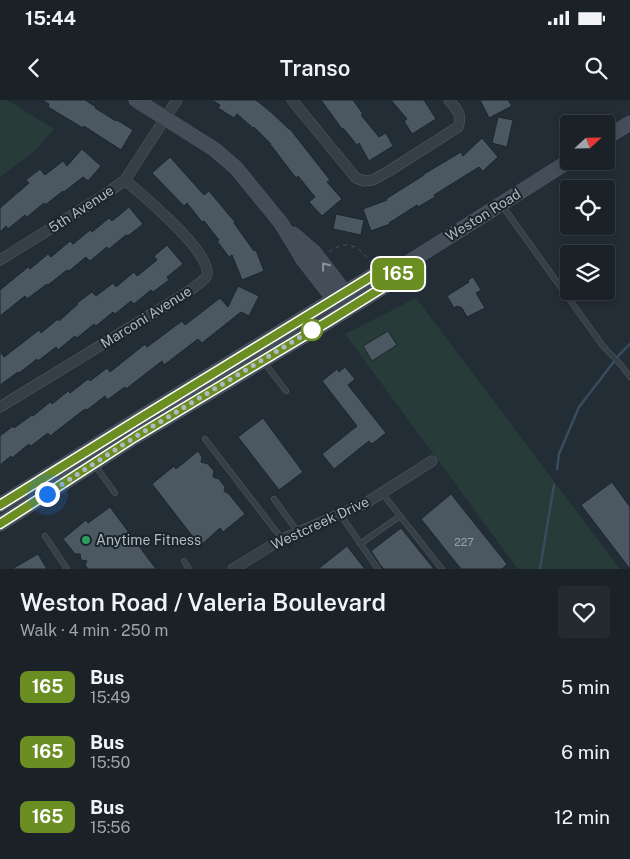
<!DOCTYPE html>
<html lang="en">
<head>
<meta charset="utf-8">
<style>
	:root { --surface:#1a2228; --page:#232a30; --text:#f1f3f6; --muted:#9fa4a8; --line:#383f45 }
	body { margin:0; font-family:"Public Sans",sans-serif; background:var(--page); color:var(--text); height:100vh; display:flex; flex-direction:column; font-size:19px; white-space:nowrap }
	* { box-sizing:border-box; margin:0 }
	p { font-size:16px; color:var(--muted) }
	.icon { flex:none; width:28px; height:28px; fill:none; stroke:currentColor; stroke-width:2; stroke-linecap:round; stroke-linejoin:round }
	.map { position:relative; height:469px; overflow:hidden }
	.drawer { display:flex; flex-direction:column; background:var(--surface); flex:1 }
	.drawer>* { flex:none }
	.badge { padding:0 10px; border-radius:8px; font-size:18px; line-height:32px }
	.needle { width:32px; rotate:68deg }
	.buttons { position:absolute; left:560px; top:15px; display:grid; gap:10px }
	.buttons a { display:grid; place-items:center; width:55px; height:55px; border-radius:5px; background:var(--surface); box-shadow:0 2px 8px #0003,0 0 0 1px var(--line); font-size:25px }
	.you { position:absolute; width:25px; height:25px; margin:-12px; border:4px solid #fff; border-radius:50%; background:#1a73e8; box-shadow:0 0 0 8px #1a73e833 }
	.map>.badge { position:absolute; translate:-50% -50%; box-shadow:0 0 0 2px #fff }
	.round { display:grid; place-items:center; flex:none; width:52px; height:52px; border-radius:5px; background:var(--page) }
	.overview { display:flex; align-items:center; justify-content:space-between; height:85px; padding:0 20px }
	h1 { font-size:24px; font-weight:600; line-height:38px }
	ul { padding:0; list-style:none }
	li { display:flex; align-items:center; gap:15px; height:65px; padding:0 20px }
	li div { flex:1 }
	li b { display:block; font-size:19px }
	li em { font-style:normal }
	li .badge { min-width:55px; font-weight:700; text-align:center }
	.status { display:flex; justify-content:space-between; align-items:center; height:35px; padding:0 25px; background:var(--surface); direction:ltr }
	.status svg { height:14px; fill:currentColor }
	header { display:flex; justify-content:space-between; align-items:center; height:65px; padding:0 20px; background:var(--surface); font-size:22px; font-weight:600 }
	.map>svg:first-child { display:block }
	.green { fill:#273b39 }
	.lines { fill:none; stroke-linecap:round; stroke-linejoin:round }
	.stream { stroke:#394c5e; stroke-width:2.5 }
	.building { fill:#4b5761; stroke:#1d252d }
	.lane-casing { stroke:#535c64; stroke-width:6 }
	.street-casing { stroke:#535c64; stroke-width:11 }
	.secondary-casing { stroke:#535c64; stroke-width:15 }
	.path { stroke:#465758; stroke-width:1; stroke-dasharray:4 4; stroke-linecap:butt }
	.lane { stroke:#363e46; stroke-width:5 }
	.street { stroke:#363e46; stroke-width:10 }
	.secondary { stroke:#444e59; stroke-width:14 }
	.oneway { stroke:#8a949e }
	.line-casing { stroke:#fff; stroke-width:11 }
	.line { stroke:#6b8e23; stroke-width:8 }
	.walk { stroke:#b0b9c3; stroke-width:5; stroke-dasharray:0 9 }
	.stop-dot { fill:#fff; stroke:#6b8e23; stroke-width:2.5 }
	.leisure-dot { fill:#2e9e5b; stroke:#1b232b; stroke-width:2 }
	.labels { text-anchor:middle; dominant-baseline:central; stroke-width:4; stroke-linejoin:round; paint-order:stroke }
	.number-label { font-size:11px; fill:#97a0aa }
	.street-label { font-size:14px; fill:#b0b9c3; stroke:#1b232b }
	.poi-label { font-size:14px; fill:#b0b9c3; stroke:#1b232b; text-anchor:start }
</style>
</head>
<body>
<div class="status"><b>15:44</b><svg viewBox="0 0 49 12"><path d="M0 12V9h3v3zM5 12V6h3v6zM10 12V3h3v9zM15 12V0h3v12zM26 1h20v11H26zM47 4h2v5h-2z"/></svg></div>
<header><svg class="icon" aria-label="back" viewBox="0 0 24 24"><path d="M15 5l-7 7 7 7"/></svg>Transo<svg class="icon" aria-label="search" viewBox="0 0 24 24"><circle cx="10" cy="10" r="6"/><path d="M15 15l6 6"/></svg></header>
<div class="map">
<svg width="630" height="469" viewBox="0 0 630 469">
	<rect width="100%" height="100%" fill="#232d36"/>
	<path class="green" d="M0 0H7L54 29 36 50 0 77Z
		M416 198 620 469H518L345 234Z"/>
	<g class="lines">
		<path class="stream" d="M557 369 559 354 579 307 619 255 630 244
			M540 469 554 385"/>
	</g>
	<path class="building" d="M42 0H85L96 7 95 8 116 21 117 20 133 30 121 50 84 26 83 28 48 7 49 4Z
		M212 0H256L272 13 289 29H290L330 80 327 82 342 99 322 116 309 102 315 97 298 76 296 78 270 44H271L254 27 253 28 237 14 234 18 218 8 220 5Z
		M321 0H353L363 14 361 15 379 37 386 33 393 46 369 61 359 43 357 45 343 28 342 29Z
		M391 0H424L436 19 412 34 404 21 407 19Z
		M480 0H508L512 6 489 18Z
		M498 17 513 20 507 47 492 43Z
		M482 38 498 57 483 71 479 67 434 95 435 97 418 107 417 105 389 123 390 124 371 131 363 109 387 100 386 99 424 75V74L461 52 463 56Z
		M82 49 101 66 88 81 83 77 64 92 63 91 45 105 44 103 27 117 25 115 8 129 6 126 0 132V108L29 83 26 80 40 69 45 75 63 61 67 66Z
		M170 57 204 95 209 91 224 109 235 122 234 123 254 151 256 150 264 171 242 180 232 155 229 157 217 141 219 140 204 121 202 122 187 103 184 106 152 73Z
		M129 107 143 124 128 136 126 135 109 149 107 147 90 161 86 157 69 171 67 170 48 185 47 184 27 199 25 196 0 216V190L28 167 30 169 48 154 51 157 70 141 73 144 90 130 92 132 109 118 112 121Z
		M336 114 364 120 361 135 333 129Z
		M167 145 183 164 167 177 169 180 153 192 151 190 134 204 131 201 115 214 113 212 96 226 94 224 77 238 75 236 58 250 56 247 38 261 37 259 19 273 18 272 0 285V251L4 257 39 230 41 233 58 219 59 221 78 204 77 203 92 192 96 196 113 183 116 187 134 172 137 176 157 160 154 156Z
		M473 177 481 190 476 193 485 208 467 217 462 208 457 206 454 208 447 196 469 182 468 180Z
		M238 186 259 196 249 216 241 212 202 243 198 239 164 265 162 261 126 289 125 287 107 300 105 296 87 310 85 309 50 336 48 333 31 346 29 344 12 358 11 356 0 365V336L13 326 14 328 32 315 33 316 50 302 52 304 68 291 70 293 88 279 90 281 107 268 110 272 145 244 147 247 182 221 185 225 220 198 228 207Z
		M388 231 397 245 372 261 363 246Z
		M345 267 355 279 348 285 386 333 372 344 369 341 334 369 322 354 357 326 322 281 337 269 339 272Z
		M263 318 303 372 279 390 238 337Z
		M198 351 202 357 201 362 208 364 214 371 213 377 219 379 225 387 224 391 229 394 245 414 223 432 220 428 200 446 152 384 174 366 176 369Z
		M612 382 630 407V469L581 405Z
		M451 394 507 464 502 469H461L421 419Z
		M110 407 156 469H88L85 465 87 461 81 460 80 454H75L63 439 86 420 88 423Z
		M401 428 434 469H384L381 466 371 451Z
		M347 446 365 469H318Z
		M38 454 47 469H12Z"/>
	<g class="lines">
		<g class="lane-casing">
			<path id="lane" d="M501 104 603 246 621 265 630 277
				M263 261 286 291
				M205 339 282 439
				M94 364 115 393
				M382 393 442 469
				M274 399 298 432
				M340 414 378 469
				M45 436 67 469
				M360 444 400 416
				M184 461 189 469"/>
		</g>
		<g class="street-casing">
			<path id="street" d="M292 0 356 78 364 81 373 80 389 71 458 27C463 14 456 9 449 0
				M0 160 103 96 125 80 177 0
				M0 307 178 198C184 194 202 183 206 177 218 157 140 93 125 80
				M233 469 282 439 366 403 432 361"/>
		</g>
		<g class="secondary-casing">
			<path id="secondary" d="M136 0 214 49 236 68 281 123 304 161 339 206
				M606 38 630 23
				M293 134 314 152 351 200
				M398 169 569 61
				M0 405 141 317 390 165 398 169
				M0 424 135 337 329 221 398 178V169"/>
		</g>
		<path class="path" d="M329 152C345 139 359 145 370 162"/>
		<use href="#lane" class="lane"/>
		<use href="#street" class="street"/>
		<use href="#secondary" class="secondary"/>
	</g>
	<defs><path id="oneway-chevron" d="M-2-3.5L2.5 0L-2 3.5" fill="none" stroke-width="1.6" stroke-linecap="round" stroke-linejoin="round" transform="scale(1.25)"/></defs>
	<use class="oneway" href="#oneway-chevron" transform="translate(325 166) rotate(-128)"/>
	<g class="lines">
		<g class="line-casing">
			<path id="line" d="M0 405 142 317 390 165 398 169V178L329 221 135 337 0 424"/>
		</g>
		<use href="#line" class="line"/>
		<path class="walk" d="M47 394 135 337 312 230"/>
	</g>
	<circle class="stop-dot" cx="312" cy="230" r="10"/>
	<circle class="leisure-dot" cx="86" cy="440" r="5"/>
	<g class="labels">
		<g class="number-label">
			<text x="464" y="442">227</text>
		</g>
		<g class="street-label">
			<text transform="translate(81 109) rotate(-33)">5th Avenue</text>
			<text transform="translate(483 115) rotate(-32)">Weston Road</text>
			<text transform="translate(146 217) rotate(-32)">Marconi Avenue</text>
			<text transform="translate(320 423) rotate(-25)">Westcreek Drive</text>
		</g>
		<g class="poi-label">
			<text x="96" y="440">Anytime Fitness</text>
		</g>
	</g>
</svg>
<div class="buttons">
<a><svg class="needle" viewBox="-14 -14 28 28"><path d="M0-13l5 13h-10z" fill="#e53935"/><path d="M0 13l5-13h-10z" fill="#9fa4a8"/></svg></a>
<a><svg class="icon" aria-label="locate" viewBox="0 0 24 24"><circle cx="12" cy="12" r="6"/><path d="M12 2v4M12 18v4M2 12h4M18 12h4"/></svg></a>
<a><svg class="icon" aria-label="layers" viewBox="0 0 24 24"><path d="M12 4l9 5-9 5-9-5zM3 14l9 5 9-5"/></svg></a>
</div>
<div class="you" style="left:47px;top:394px"></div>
<b class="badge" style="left:398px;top:174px;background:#6b8e23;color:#fff">165</b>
</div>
<section class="drawer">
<div class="overview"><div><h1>Weston Road / Valeria Boulevard</h1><p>Walk · 4 min · 250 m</p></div><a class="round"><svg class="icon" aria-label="heart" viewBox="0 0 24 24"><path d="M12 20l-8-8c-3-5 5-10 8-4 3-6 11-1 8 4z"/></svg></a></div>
<ul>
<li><span class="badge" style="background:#6b8e23;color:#fff">165</span><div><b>Bus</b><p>15:49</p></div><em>5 min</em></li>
<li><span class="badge" style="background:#6b8e23;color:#fff">165</span><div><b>Bus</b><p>15:50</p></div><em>6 min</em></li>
<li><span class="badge" style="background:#6b8e23;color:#fff">165</span><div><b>Bus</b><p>15:56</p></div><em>12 min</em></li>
</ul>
</section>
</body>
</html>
